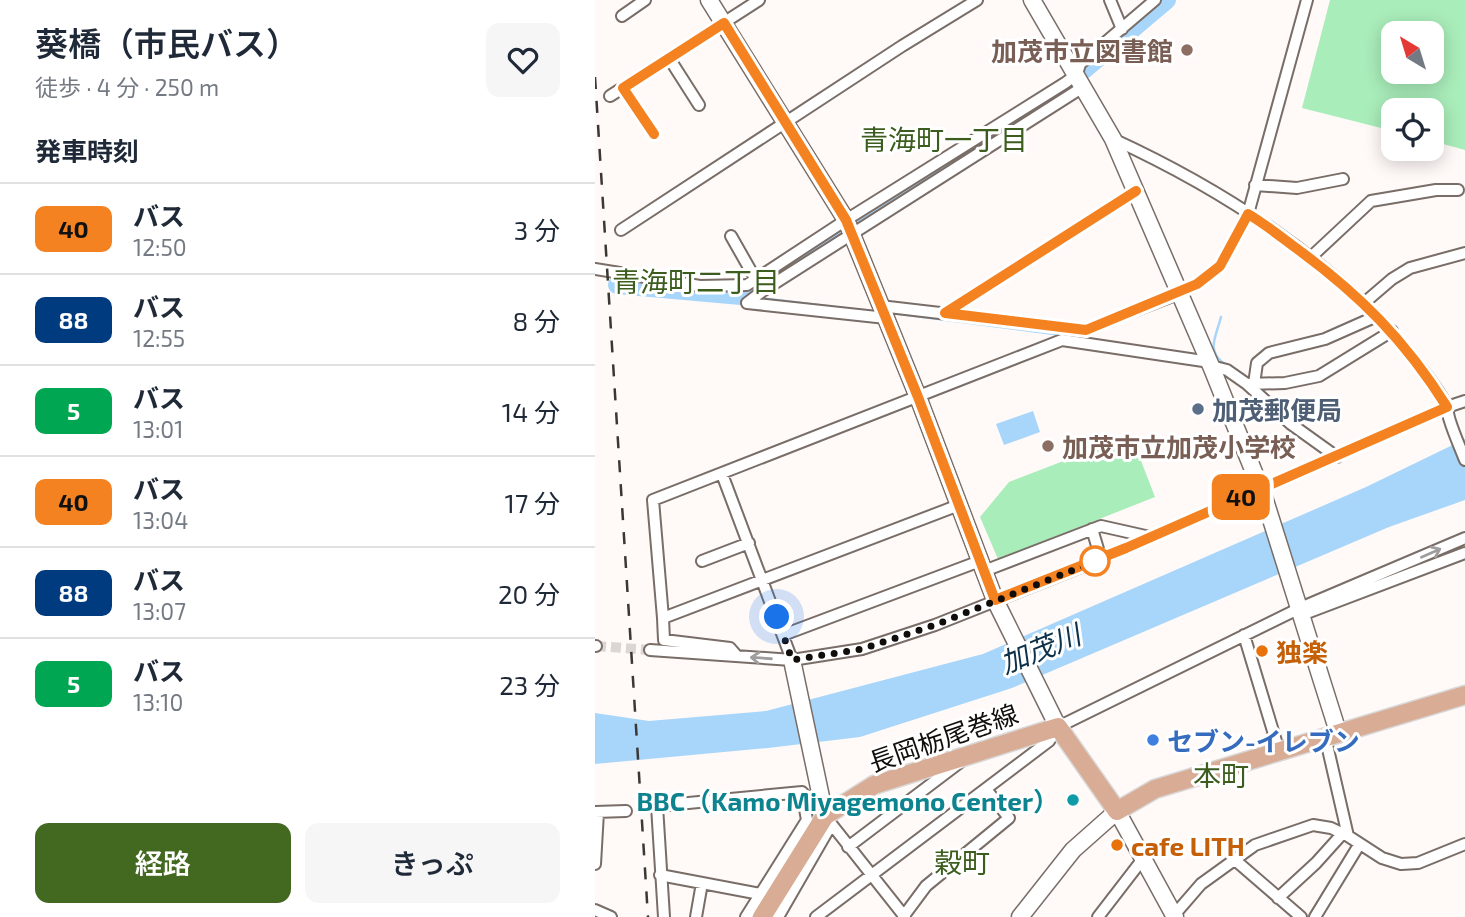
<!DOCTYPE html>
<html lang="ja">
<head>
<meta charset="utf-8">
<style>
	:root { --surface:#fff; --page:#f6f6f7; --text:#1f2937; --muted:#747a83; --line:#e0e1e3; --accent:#436820 }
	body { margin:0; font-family:"Exo 2","Noto Sans JP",sans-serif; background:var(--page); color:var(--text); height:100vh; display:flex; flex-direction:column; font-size:26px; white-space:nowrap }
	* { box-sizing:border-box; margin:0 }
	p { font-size:23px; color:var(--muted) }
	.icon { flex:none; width:38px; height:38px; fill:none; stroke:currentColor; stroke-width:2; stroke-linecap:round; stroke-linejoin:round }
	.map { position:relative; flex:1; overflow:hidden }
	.details { display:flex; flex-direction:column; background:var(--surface); width:595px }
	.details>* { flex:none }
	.badge { padding:0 14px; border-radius:10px; font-size:24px; line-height:46px }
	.needle { width:46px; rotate:322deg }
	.tools { position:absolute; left:786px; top:21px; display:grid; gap:14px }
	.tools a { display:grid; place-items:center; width:63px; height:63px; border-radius:14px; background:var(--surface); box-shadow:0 4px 18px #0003; font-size:35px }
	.you { position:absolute; width:35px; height:35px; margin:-18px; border:5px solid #fff; border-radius:50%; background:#1a73e8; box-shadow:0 0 0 10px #1a73e833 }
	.map>.badge { position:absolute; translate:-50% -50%; box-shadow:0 0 0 4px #fff }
	h2 { padding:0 35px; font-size:26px; line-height:63px }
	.round { display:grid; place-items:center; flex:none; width:74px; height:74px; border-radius:14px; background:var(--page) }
	.head { display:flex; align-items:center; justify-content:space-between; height:119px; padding:0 35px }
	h1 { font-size:33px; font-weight:600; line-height:52px }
	.action { display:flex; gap:14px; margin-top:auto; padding:14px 35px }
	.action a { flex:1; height:80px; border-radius:14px; background:var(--accent); color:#fff; font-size:28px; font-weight:600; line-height:80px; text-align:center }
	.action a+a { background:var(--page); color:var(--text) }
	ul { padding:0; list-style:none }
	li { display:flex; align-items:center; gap:21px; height:91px; padding:0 35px; border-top:2px solid var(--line) }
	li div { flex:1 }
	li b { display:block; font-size:26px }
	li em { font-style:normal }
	li .badge { min-width:77px; font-weight:700; text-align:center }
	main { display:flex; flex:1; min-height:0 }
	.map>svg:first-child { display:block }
	.green { fill:#a9edba; fill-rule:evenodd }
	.water { fill:#a7d6fa }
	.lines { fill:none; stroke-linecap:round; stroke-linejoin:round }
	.stream { stroke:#a7d6fa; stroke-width:2.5 }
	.river { stroke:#a7d6fa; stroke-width:18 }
	.street-tunnel { stroke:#dbd6d4; stroke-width:10; stroke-dasharray:10 5; stroke-linecap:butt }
	.street-casing { stroke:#796d67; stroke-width:14 }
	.secondary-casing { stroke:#796d67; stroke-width:19 }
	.primary-casing { stroke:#d9d8d8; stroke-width:21 }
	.street { stroke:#fff; stroke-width:10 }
	.secondary { stroke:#fff; stroke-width:16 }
	.primary { stroke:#d9ad95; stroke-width:18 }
	.rail { stroke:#3b3735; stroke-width:2.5; stroke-dasharray:12 12; stroke-linecap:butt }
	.oneway { stroke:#a09e9d }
	.line-casing { stroke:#fff; stroke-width:16 }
	.line { stroke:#f58220; stroke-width:10 }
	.walk { stroke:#110d0b; stroke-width:7; stroke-dasharray:0 12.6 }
	.education-dot { fill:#8d6e63; stroke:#fff; stroke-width:2.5 }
	.service-dot { fill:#5c6f8a; stroke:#fff; stroke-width:2.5 }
	.stop-dot { fill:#fff; stroke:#f58220; stroke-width:3.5 }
	.food-dot { fill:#e8710a; stroke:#fff; stroke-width:2.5 }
	.shop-dot { fill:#3f7fe0; stroke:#fff; stroke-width:2.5 }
	.culture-dot { fill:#0f9aa8; stroke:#fff; stroke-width:2.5 }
	.labels { text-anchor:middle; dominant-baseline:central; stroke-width:6; stroke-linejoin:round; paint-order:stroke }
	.education-label { font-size:26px; font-weight:bold; fill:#785e54; stroke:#fff; text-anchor:end }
	.service-label { font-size:26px; font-weight:bold; fill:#4e5e75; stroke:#fff; text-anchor:start }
	.food-label { font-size:26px; font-weight:bold; fill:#c56008; stroke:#fff; text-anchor:start }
	.street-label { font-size:26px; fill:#110d0b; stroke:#fff }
	.shop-label { font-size:26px; font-weight:bold; fill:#366cbe; stroke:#fff; text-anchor:start }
	.culture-label { font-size:26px; font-weight:bold; fill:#0d838f; stroke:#fff; text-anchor:end }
	.neighbourhood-label { font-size:28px; fill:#3c5d1d; stroke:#fff }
	.water-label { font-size:28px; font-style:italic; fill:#0d3149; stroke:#fff }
</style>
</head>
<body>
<main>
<section class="details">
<div class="head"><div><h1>葵橋（市民バス）</h1><p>徒歩 · 4 分 · 250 m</p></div><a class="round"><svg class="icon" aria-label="heart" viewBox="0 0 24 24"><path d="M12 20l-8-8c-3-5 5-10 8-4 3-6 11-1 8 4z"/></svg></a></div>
<h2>発車時刻</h2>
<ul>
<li><span class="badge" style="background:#f58220;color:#111">40</span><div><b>バス</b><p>12:50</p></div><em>3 分</em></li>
<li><span class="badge" style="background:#003b80;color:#fff">88</span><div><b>バス</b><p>12:55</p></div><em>8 分</em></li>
<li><span class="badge" style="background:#00a651;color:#fff">5</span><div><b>バス</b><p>13:01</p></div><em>14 分</em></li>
<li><span class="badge" style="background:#f58220;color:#111">40</span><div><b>バス</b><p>13:04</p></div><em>17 分</em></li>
<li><span class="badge" style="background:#003b80;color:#fff">88</span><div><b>バス</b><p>13:07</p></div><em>20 分</em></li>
<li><span class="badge" style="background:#00a651;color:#fff">5</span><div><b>バス</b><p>13:10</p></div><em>23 分</em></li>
</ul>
<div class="action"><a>経路</a><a>きっぷ</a></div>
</section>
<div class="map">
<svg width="870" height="917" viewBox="0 0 870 917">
	<rect width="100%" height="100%" fill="#fff9f7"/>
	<path class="green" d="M735 0H870V150L837 141 836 110H798V131L707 108ZM798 33H836V72H798Z
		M536 435 560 497 403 559 385 517 414 482Z"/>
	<path class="water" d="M438 411 445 432 409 445 401 424Z
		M870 439V500L794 527 417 688 265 737 173 748 0 764V713L54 721 171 711 388 654 771 487Z"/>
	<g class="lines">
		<path class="stream" d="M146 296 154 297
			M165 298 283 312
			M297 313 467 335
			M626 317C621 337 610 351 631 365
			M477 336 509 341"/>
		<path class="river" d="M489 70 572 0
			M262 220 337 172
			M174 279 245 231
			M22 285 146 296 157 291"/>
		<path class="street-tunnel" d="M1 646 55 650"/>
		<g class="street-casing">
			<path id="street" d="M515 0 527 29
				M27 16 50 0
				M74 58 104 105
				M28 88 59 134
				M15 96 164 0
				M518 139C627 189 743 263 817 357 829 372 843 388 851 405 853 410 853 416 855 421 859 434 865 447 870 460
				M660 185 702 188 748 179
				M26 230 307 46 382 0
				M136 236 161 280
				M715 258 776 201 841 190H863
				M0 269 105 286 152 285 251 220 470 83 482 74 485 64 560 0
				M152 303 169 290 488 87
				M152 303 291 318
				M769 303 797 279 815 268 870 253
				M285 306 490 330 583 294 602 284 625 266 653 214 712 0
				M350 313 541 191
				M616 366 632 370 652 384 690 383 724 376 797 331
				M652 384 696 424 742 457
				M659 384 662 363 674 353 730 339 782 316
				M127 474 197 660
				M364 505 68 618 58 500 467 340 615 362
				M497 529 506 559
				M107 561 154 543
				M389 571 506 526 555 537
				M709 614 870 553
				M68 618 69 640 135 648 142 656
				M188 635 385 561
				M649 635 684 751
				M0 646H1
				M55 650 197 660 267 649 340 625 506 559 852 407 870 401
				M730 736 753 836
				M0 812 31 811
				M253 847 368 760
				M640 860 706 917
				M0 864 3 812
				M65 875 165 894
				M683 898 721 863 748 833
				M0 910 16 917
				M580 914 606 884 660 845 718 825 736 828 753 836 787 858 806 864 823 863 870 844
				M69 917 62 806 207 792 230 816 310 917
				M101 917 107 883
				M151 917 212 820 207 792
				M183 917 236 825
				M221 917 454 741 463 727 705 608 870 538
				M308 917 331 886 414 818 391 789
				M503 917 547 860
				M720 917 764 845"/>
		</g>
		<g class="secondary-casing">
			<path id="secondary" d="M114 0 251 220 323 397 400 600 463 727
				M437 0 518 139 616 366 669 497 743 732
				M197 660 230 816
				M425 917 478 850 522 811 580 917"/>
		</g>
		<g class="primary-casing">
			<path id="primary" d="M167 917 230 816 279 785 463 727 522 811 560 789 870 695"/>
		</g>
		<use href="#street" class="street"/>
		<use href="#secondary" class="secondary"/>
		<use href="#primary" class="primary"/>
		<path class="rail" d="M0 77 53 917"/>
	</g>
	<defs><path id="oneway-shaft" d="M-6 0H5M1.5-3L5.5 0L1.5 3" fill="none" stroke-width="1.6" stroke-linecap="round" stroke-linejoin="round" transform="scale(1.75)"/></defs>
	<g class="oneway">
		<use href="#oneway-shaft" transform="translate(836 553) rotate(-24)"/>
		<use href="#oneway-shaft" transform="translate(166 658) rotate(-176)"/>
	</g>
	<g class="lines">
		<g class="line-casing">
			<path id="line" d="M59 134 28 88 129 23 251 220 323 397 400 600 531 548 852 407C810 340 765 295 701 248 686 237 670 224 653 214L625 266 602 284 491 330 350 313 541 191"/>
		</g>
		<use href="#line" class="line"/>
		<path class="walk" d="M182 617 197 660 267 649 340 625 506 559 500 561"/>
	</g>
	<g class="education-dot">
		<circle cx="592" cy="50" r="7"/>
		<circle cx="453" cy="446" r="7"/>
	</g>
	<circle class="service-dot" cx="603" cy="409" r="7"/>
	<circle class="stop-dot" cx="500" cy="561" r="14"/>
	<g class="food-dot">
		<circle cx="667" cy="651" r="7"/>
		<circle cx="522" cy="845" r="7"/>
	</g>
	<circle class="shop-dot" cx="558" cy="740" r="7"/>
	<circle class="culture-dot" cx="478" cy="800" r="7"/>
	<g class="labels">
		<g class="education-label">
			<text x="578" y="50">加茂市立図書館</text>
			<text x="467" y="446" text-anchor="start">加茂市立加茂小学校</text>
		</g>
		<g class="service-label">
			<text x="617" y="409">加茂郵便局</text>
		</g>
		<g class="food-label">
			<text x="681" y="651">独楽</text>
			<text x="536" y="845">cafe LITH</text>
		</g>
		<g class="street-label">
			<text transform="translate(348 737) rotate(-19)">長岡栃尾巻線</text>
		</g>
		<g class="shop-label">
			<text x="572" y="740">セブン-イレブン</text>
		</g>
		<g class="culture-label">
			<text x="464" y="800">BBC（Kamo Miyagemono Center）</text>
		</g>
		<g class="neighbourhood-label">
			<text x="349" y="139">青海町一丁目</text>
			<text x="101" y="281">青海町二丁目</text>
			<text x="626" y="775">本町</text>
			<text x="367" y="862">穀町</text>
		</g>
		<g class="water-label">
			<text transform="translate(445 648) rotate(-22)">加茂川</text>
		</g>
	</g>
</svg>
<div class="tools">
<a><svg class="needle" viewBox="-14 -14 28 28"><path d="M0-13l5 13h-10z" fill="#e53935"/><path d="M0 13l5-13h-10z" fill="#747a83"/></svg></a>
<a><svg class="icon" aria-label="locate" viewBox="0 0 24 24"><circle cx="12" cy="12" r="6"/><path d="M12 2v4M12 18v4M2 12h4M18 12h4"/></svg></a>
</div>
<div class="you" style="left:182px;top:617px"></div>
<b class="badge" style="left:646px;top:497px;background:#f58220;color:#111">40</b>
</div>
</main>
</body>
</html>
